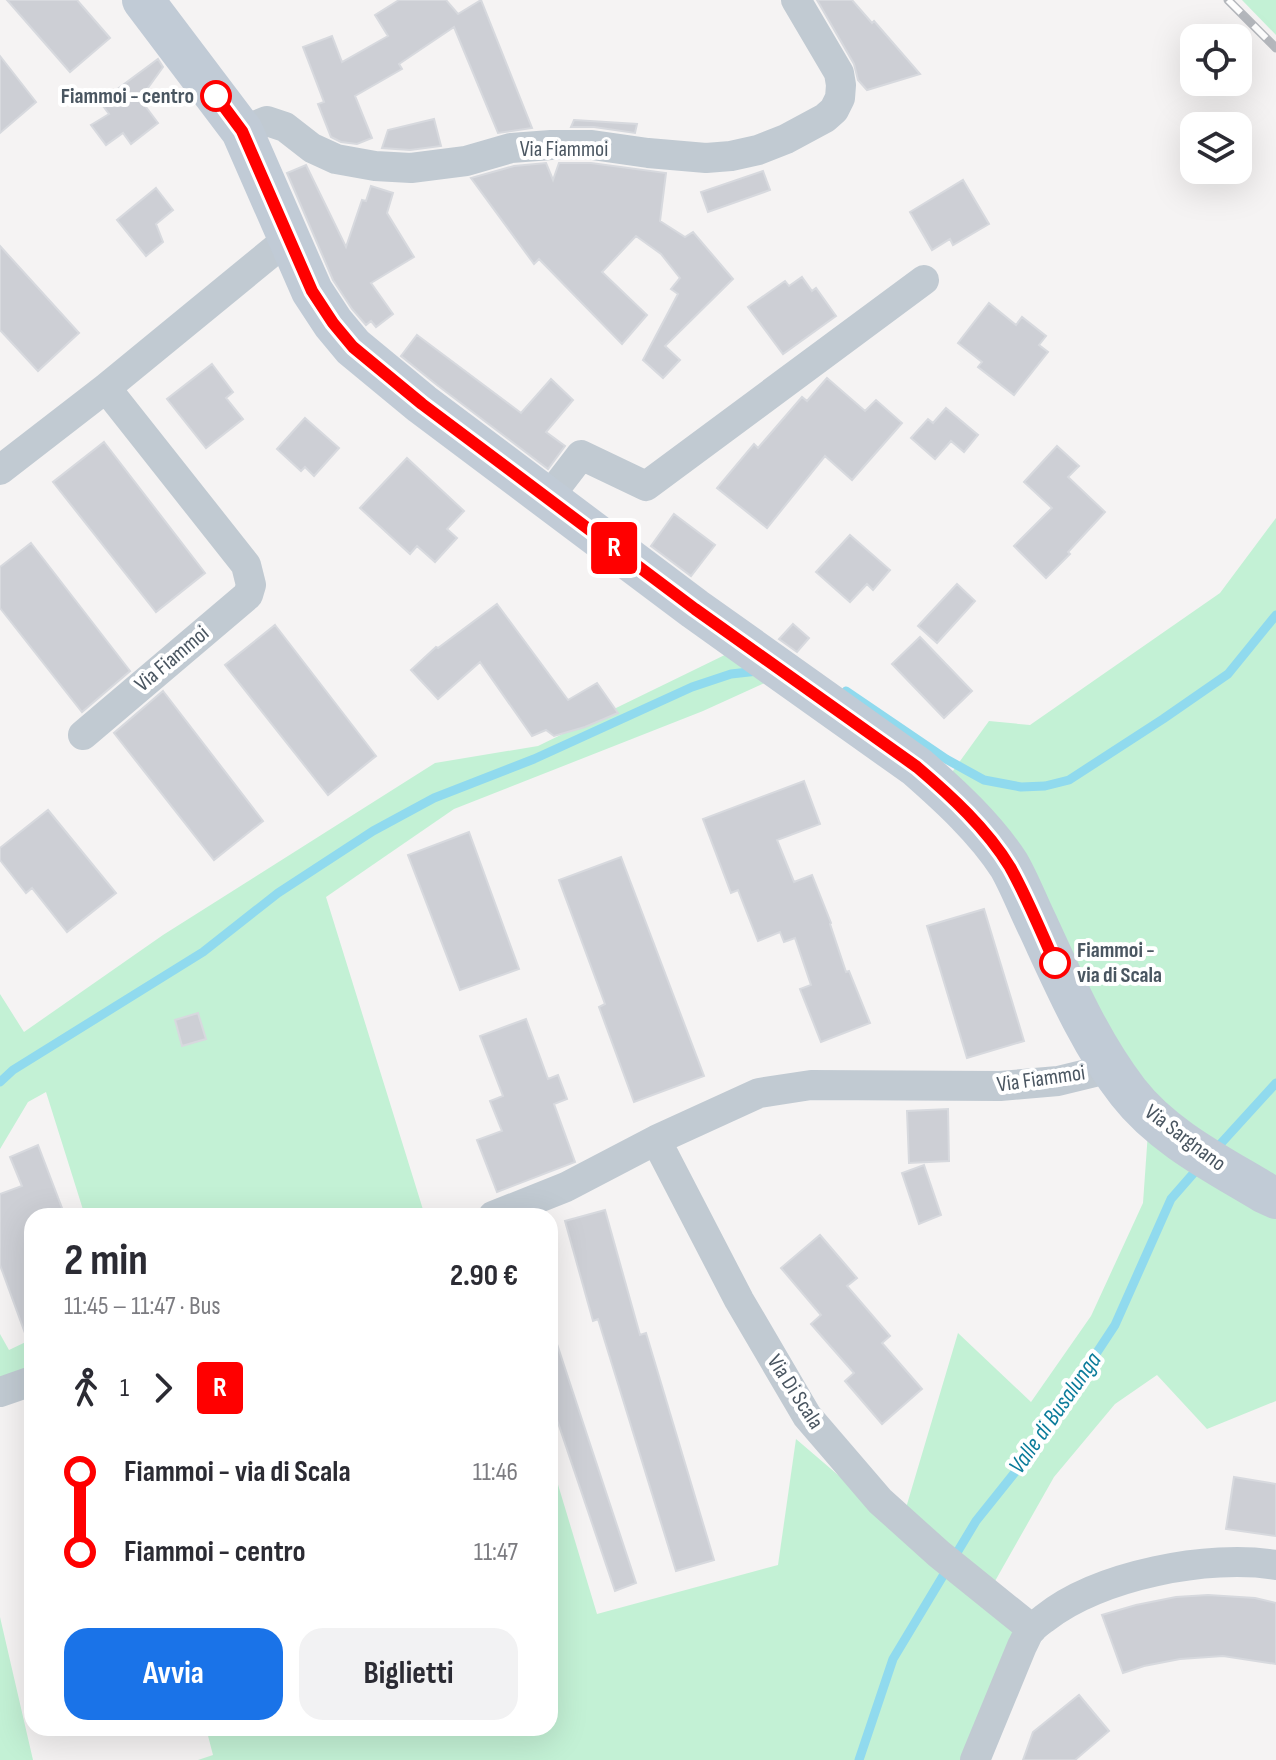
<!DOCTYPE html>
<html lang="it">
<head>
<meta charset="utf-8">
<style>
	:root { --surface:#fff; --page:#f2f2f3; --text:#2b2b33; --muted:#7c7c81; --accent:#1a73e8 }
	body { margin:0; font-family:"Sofia Sans Condensed",sans-serif; background:var(--page); color:var(--text); height:100vh; display:flex; flex-direction:column; font-size:30px; white-space:nowrap }
	* { box-sizing:border-box; margin:0 }
	p { font-size:26px; color:var(--muted) }
	.icon { flex:none; width:44px; height:44px; fill:none; stroke:currentColor; stroke-width:2; stroke-linecap:round; stroke-linejoin:round }
	.map { position:relative; flex:1; overflow:hidden }
	.panel { position:absolute; left:24px; top:1208px; width:534px; height:528px; display:flex; flex-direction:column; background:var(--surface); border-radius:24px; box-shadow:0 8px 32px #0002 }
	.panel>* { flex:none }
	.badge { padding:0 16px; border-radius:6px; font-size:28px; line-height:52px }
	.buttons { position:absolute; left:1180px; top:24px; display:grid; gap:16px }
	.buttons a { display:grid; place-items:center; width:72px; height:72px; border-radius:16px; background:var(--surface); box-shadow:0 8px 32px #0002; font-size:40px }
	.map>.badge { position:absolute; translate:-50% -50%; box-shadow:0 0 0 4px #fff }
	.legs { display:flex; align-items:center; gap:12px; height:88px; padding:0 40px; font-size:26px }
	.legs p { margin-inline-start:auto }
	.head { display:flex; align-items:center; justify-content:space-between; height:136px; padding:0 40px }
	h1 { font-size:44px; font-weight:700; line-height:60px }
	.action { display:flex; gap:16px; margin-top:auto; padding:16px 40px }
	.action a { flex:1; height:92px; border-radius:24px; background:var(--accent); color:#fff; font-size:32px; font-weight:700; line-height:92px; text-align:center }
	.action a+a { background:var(--page); color:var(--text) }
	ul { padding:0 40px; list-style:none }
	li { display:flex; align-items:center; gap:28px; height:80px; font-size:30px }
	li i { display:grid; place-items:center; width:12px; height:100%; margin:0 10px; background:currentColor }
	li i::after { content:''; width:20px; height:20px; margin:-10px; border:6px solid; border-radius:50%; background:var(--surface) }
	li p { margin-inline-start:auto }
	li:first-child i { background:linear-gradient(#0000 50%,currentColor 0) }
	li:last-child i { background:linear-gradient(currentColor 50%,#0000 0) }
	.map>svg:first-child { display:block }
	.green { fill:#c3f1d5 }
	.lines { fill:none; stroke-linecap:round; stroke-linejoin:round }
	.stream { stroke:#90daee; stroke-width:9 }
	.building { fill:#cdcfd5; stroke:#d7d9de; stroke-width:2 }
	.street { stroke:#c1cad2; stroke-width:30 }
	.secondary { stroke:#c1cbd6; stroke-width:42 }
	.rail-casing { stroke:#b5b8bd; stroke-width:9 }
	.rail { stroke:#fff; stroke-width:6; stroke-dasharray:18; stroke-linecap:butt }
	.line-1-casing { stroke:#fff; stroke-width:18 }
	.line-1 { stroke:#f00; stroke-width:12 }
	.stop-1-dot { fill:#fff; stroke:#f00; stroke-width:4 }
	.labels { text-anchor:middle; dominant-baseline:central; stroke-width:8; stroke-linejoin:round; paint-order:stroke }
	.stop-label { font-size:22px; font-weight:bold; fill:#4a5661; stroke:#fff; text-anchor:end }
	.street-label { font-size:22px; fill:#4a5661; stroke:#fff }
	.water-label { font-size:24px; font-style:italic; fill:#0c7c9b; stroke:#fff }
</style>
</head>
<body>
<div class="map">
<svg width="1276" height="1760" viewBox="0 0 1276 1760">
	<rect width="100%" height="100%" fill="#f5f3f3"/>
	<path class="green" d="M1242 0H1276V35Z
		M1276 518V1401L1207 1429 1157 1375 1115 1404 1054 1477 986 1597 1020 1629 967 1760H198L213 1755 206 1728H550V1458L597 1614 778 1565 796 1439 900 1528 958 1333 1031 1402 1091 1316 1143 1203 1148 1132 950 775 989 721 1030 725 1220 593Z
		M735 650 780 676 703 711 454 809 326 897 425 1216H85L46 1092 28 1102 0 1149V994L24 1032 163 935 435 763 538 746Z
		M0 1334 9 1350 32 1339V1384L0 1404Z
		M0 1617 33 1760H0Z"/>
	<g class="lines">
		<path class="stream" d="M846 691 946 759 984 780 1021 787 1045 786 1069 780 1163 719 1228 674 1276 615
			M0 1082 13 1070 203 952 278 893 373 831 434 798 534 759 692 687 731 674 758 671
			M1214 1151 1276 1083
			M859 1760 893 1659 976 1521 1032 1451 1115 1325 1171 1199 1199 1167"/>
	</g>
	<path class="building" d="M7 0H77L110 38 70 72Z
		M399 0H446L458 14 481 0 532 128 498 133 454 27 399 64 402 69 355 96 372 138 357 144 341 142 331 137 318 104 324 102 303 47 332 36 342 62 388 36 375 15Z
		M817 0H852L872 23 874 21 920 74 867 90 858 80 854 64Z
		M0 56 36 102 0 133Z
		M158 59 163 67 140 99 158 123 131 144 123 133 106 145 91 125 109 114 100 102Z
		M434 119 441 146 410 150 382 148 388 130Z
		M574 120 637 124 635 133 594 127H571Z
		M546 163 553 180 559 163H591L666 173 660 221 685 237 693 232 733 279 665 346 680 360 663 378 643 360 678 294 671 289 680 278 661 254 636 236 602 272 647 315 622 344 539 259 534 264 471 178 514 166Z
		M306 165 346 247 362 200 366 201 371 186 393 193 387 213 414 257 371 283 393 314 376 327 371 321 366 325 352 309 333 280 287 173Z
		M763 171 770 190 708 212 701 192Z
		M963 180 989 224 953 245 950 239 932 250 910 212Z
		M156 188 173 210 156 224 163 242 146 256 117 220Z
		M0 246 79 333 38 371 0 330Z
		M802 277 812 291 816 288 836 316 783 354 748 307 785 281 789 286Z
		M989 303 1016 325 1022 317 1046 336 1039 345 1048 352 1014 395 978 367 982 362 958 343Z
		M417 335 521 413 551 379 573 400 546 432 565 446 548 469 437 385 401 356Z
		M212 364 233 392 226 398 243 419 206 448 167 399Z
		M827 378 865 411 876 400 902 423 852 480 825 456 767 528 717 488 754 444 758 448 802 397 807 401Z
		M946 408 978 435 964 452 951 441 935 459 911 438 928 419 933 423Z
		M305 418 339 448 314 476 305 467 301 471 277 449Z
		M104 442 205 573 156 612 53 482Z
		M1057 446 1079 466 1068 477 1105 512 1068 552 1070 554 1046 578 1014 546 1052 508 1024 482Z
		M407 458 464 511 447 529 457 538 435 562 417 546 410 554 360 508Z
		M674 514 715 545 691 576 651 546Z
		M850 535 890 570 873 590 867 584 850 602 816 572Z
		M31 543 130 671 82 712 0 608V567Z
		M957 584 975 601 937 643 918 626Z
		M497 604 568 700 597 683 618 713 585 727 554 736 546 730 532 736 480 662 438 699 411 670 436 647 438 648Z
		M793 624 809 638 797 652 779 639Z
		M275 625 376 756 328 795 225 665Z
		M920 637 972 691 944 718 892 664Z
		M163 691 263 821 214 860 114 733Z
		M804 781 820 824 777 840 794 882 812 875 831 923 830 924 846 972 849 971 870 1023 821 1042 800 989 811 985 795 938 784 942 780 932 758 941 738 890 731 893 703 819Z
		M48 810 116 893 67 932 32 888 26 893 0 860V848Z
		M469 832 519 969 460 990 408 855Z
		M621 857 704 1076 634 1102 599 1007 605 1004 559 880Z
		M984 909 1024 1041 967 1058 927 926Z
		M198 1013 206 1039 182 1046 175 1020Z
		M526 1019 548 1079 558 1075 567 1099 554 1104 575 1162 497 1192 477 1140 502 1131 490 1101 503 1096 480 1036Z
		M948 1109 949 1161 909 1163 907 1111Z
		M38 1145 65 1216H32V1344H29L0 1265V1194L22 1186 10 1157Z
		M924 1165 941 1215 919 1224 902 1173Z
		M605 1210 640 1335 646 1333 714 1560 676 1571 598 1319 593 1321 565 1221Z
		M820 1235 857 1278 847 1286 890 1336 882 1343 922 1389 882 1424 845 1381 854 1373 811 1324 821 1315 781 1268Z
		M550 1335H554L636 1583 615 1591 550 1399Z
		M1234 1477 1276 1484V1536L1226 1529Z
		M1208 1595 1255 1598 1276 1603V1664L1223 1656 1180 1659 1144 1666 1123 1673 1102 1615 1136 1605 1176 1597Z
		M1079 1695 1109 1731 1075 1760H1023L1033 1732Z"/>
	<g class="lines">
		<path class="street" d="M242 131 267 121 285 127 312 148 336 159 375 166 411 168 466 161 511 148 551 145H592L648 153 706 158 731 156 758 150 786 139 825 118 834 110 840 98 841 85 839 73 796 0
			M0 470 106 388 289 238
			M548 498 581 455 646 486 924 280
			M83 735 248 595 251 585 246 565 106 388
			M656 1140 739 1300 807 1416 880 1501 939 1554 1032 1629
			M493 1216 566 1187 656 1140 759 1093 811 1085 1000 1086 1058 1081 1095 1072 1107 1062
			M0 1392 32 1381
			M975 1760 1022 1646C1025 1641 1027 1634 1031 1630 1035 1625 1041 1621 1045 1618 1099 1575 1209 1554 1276 1565"/>
		<path class="secondary" d="M143 0 242 131 312 291 333 323 353 347 422 404 695 609 917 767C950 796 985 828 1009 865 1020 884 1028 906 1038 926 1064 982 1090 1043 1128 1092 1163 1137 1217 1164 1265 1193L1276 1198"/>
		<g class="rail-casing">
			<path id="rail" d="M1228 0 1276 48"/>
		</g>
		<use href="#rail" class="rail"/>
	</g>
	<g class="lines">
		<g class="line-1-casing">
			<path id="line-1" d="M216 96 242 131 312 291 333 323 353 347 422 404 695 609 917 767C951 796 987 829 1010 867 1027 897 1041 932 1055 963"/>
		</g>
		<use href="#line-1" class="line-1"/>
	</g>
	<g class="stop-1-dot">
		<circle cx="216" cy="96" r="14"/>
		<circle cx="1055" cy="963" r="14"/>
	</g>
	<g class="labels">
		<g class="stop-label">
			<text x="194" y="96">Fiammoi - centro</text>
			<text x="1077" y="950" text-anchor="start">Fiammoi -<tspan x="1077" dy="25">via di Scala</tspan></text>
		</g>
		<g class="street-label">
			<text x="564" y="149">Via Fiammoi</text>
			<text transform="translate(172 659) rotate(-40)">Via Fiammoi</text>
			<text transform="translate(1041 1079) rotate(-8)">Via Fiammoi</text>
			<text transform="translate(1185 1138) rotate(37)">Via Sargnano</text>
			<text transform="translate(795 1392) rotate(57)">Via Di Scala</text>
		</g>
		<g class="water-label">
			<text transform="translate(1055 1413) rotate(-55)">Valle di Busalunga</text>
		</g>
	</g>
</svg>
<div class="buttons">
<a><svg class="icon" aria-label="locate" viewBox="0 0 24 24"><circle cx="12" cy="12" r="6"/><path d="M12 2v4M12 18v4M2 12h4M18 12h4"/></svg></a>
<a><svg class="icon" aria-label="layers" viewBox="0 0 24 24"><path d="M12 4l9 5-9 5-9-5zM3 14l9 5 9-5"/></svg></a>
</div>
<b class="badge" style="left:614px;top:548px;background:#f00;color:#fff">R</b>
<section class="panel">
<div class="head"><div><h1>2 min</h1><p>11:45 – 11:47 · Bus</p></div><b>2.90 €</b></div>
<div class="legs"><svg class="icon" aria-label="walk" viewBox="0 0 24 24"><circle cx="13" cy="4" r="2"/><path d="M13 8l-2 6 4 7M11 14l-3 7M7 12l3-4h3l4 4"/></svg>1<svg class="icon" aria-label="forward" viewBox="0 0 24 24"><path d="M9 5l7 7-7 7"/></svg><b class="badge" style="background:#f00;color:#fff">R</b></div>
<ul>
<li><i style="color:#f00"></i><b>Fiammoi - via di Scala</b><p>11:46</p></li>
<li><i style="color:#f00"></i><b>Fiammoi - centro</b><p>11:47</p></li>
</ul>
<div class="action"><a>Avvia</a><a>Biglietti</a></div>
</section>
</div>
</body>
</html>
